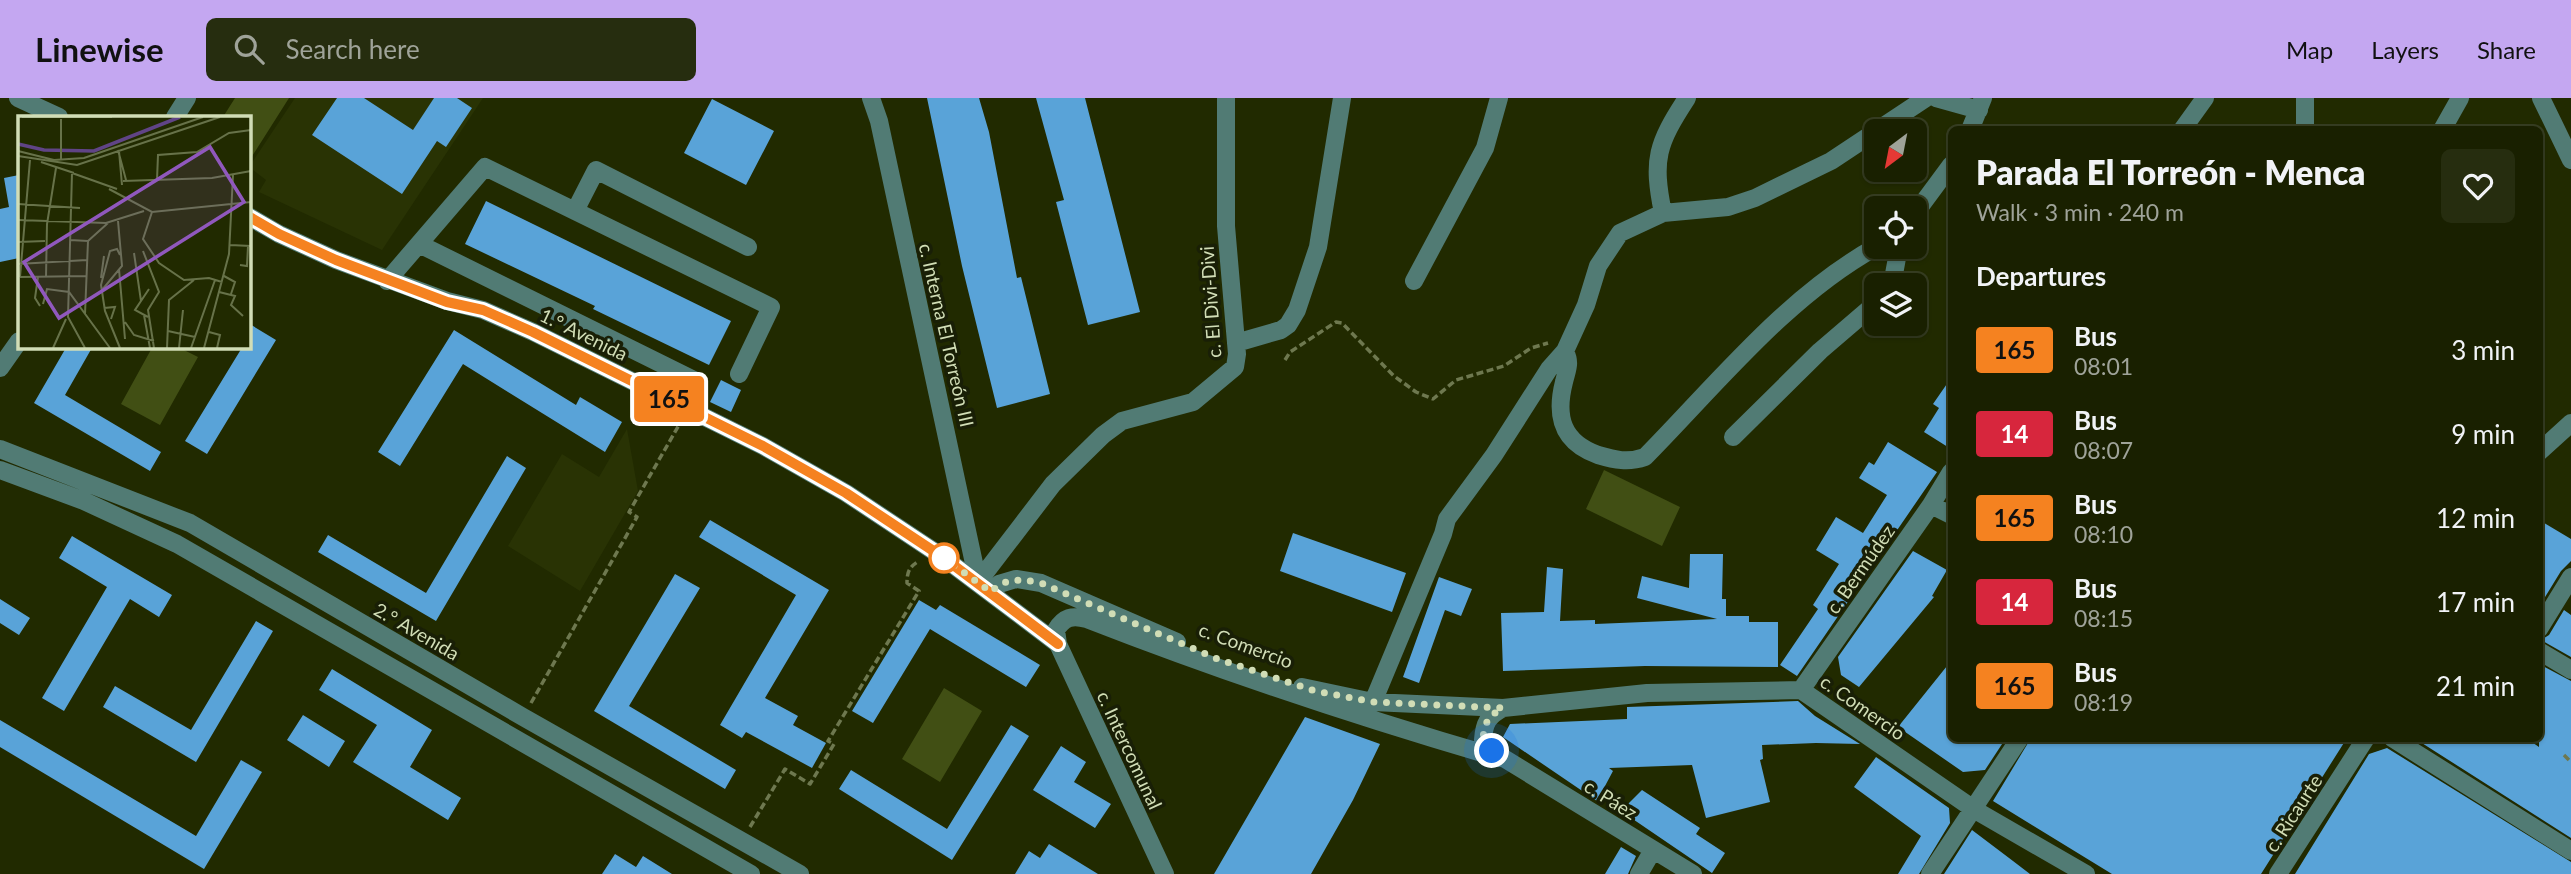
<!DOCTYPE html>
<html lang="en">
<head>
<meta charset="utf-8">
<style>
	:root { --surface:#192000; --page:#262d0f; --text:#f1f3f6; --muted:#9fa399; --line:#373e22; --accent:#c4a7f1 }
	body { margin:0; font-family:Lato,sans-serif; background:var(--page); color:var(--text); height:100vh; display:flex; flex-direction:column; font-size:26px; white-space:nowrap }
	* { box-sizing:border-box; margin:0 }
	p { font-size:23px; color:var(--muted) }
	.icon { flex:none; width:38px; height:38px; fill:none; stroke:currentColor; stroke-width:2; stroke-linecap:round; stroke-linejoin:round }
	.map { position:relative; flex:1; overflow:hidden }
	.panel { position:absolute; left:1948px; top:28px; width:595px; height:616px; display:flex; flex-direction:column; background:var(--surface); border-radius:10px; box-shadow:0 2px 5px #0004,0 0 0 2px var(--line) }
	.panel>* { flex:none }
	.badge { padding:0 14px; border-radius:5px; font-size:24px; line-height:46px }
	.needle { width:46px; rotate:212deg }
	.tools { position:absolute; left:1864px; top:21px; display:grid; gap:14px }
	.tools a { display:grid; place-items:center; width:63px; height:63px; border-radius:10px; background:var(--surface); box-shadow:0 2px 5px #0004,0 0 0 2px var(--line); font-size:35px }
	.you { position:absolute; width:35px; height:35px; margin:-18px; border:5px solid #fff; border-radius:50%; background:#1a73e8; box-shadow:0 0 0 10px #1a73e833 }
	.map>.badge { position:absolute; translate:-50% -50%; box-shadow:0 0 0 4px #fff }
	h2 { padding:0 28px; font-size:26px; line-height:63px }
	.round { display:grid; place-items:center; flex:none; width:74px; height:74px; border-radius:10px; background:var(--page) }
	.summary { display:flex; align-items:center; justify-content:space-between; height:119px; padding:0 28px }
	h1 { font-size:33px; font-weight:800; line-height:52px }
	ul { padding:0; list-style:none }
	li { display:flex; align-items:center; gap:21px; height:84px; padding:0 28px }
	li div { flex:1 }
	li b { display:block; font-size:26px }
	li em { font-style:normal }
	li .badge { min-width:77px; font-weight:700; text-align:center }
	header { display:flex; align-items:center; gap:42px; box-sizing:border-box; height:98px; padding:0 35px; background:var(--accent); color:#111 }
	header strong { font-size:33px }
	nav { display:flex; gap:38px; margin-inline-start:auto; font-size:24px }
	.search { width:490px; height:63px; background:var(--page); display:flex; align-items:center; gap:18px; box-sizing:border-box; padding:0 24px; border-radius:10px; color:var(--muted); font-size:26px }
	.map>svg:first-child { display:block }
	.built { fill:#293304 }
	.green { fill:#414f14 }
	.building { fill:#59a3d8 }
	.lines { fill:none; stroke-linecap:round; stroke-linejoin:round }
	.path { stroke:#6e784f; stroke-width:3.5; stroke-dasharray:7 3.5; stroke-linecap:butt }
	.minor { stroke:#517b74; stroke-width:18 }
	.line-casing { stroke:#fff; stroke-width:16 }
	.line { stroke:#f58220; stroke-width:10 }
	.walk { stroke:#d1ddb6; stroke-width:7; stroke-dasharray:0 12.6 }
	.stop-dot { fill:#fff; stroke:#f58220; stroke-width:3.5 }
	.labels { text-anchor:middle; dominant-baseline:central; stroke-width:7; stroke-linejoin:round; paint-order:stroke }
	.street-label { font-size:19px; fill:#d1ddb6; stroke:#191f06 }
	.inset-river { fill:none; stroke:#604486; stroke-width:3.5 }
	.inset-road { fill:none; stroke:#677249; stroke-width:2 }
	.view { fill:#9058bd; fill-opacity:0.15; stroke:#9058bd; stroke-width:3.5 }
	.inset-edge { fill:none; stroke:#d1ddb6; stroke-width:3.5 }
</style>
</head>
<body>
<header>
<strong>Linewise</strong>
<div class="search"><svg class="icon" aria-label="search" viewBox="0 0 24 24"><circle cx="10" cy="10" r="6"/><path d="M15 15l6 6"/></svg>Search here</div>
<nav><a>Map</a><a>Layers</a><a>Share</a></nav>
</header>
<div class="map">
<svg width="2571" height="776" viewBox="0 0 2571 776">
	<rect width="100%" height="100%" fill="#212a00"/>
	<path class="built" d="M295 0H483L382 152 259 94 266 82 249 69Z
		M627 331 638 393 580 493 508 448 562 356 599 379Z"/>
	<path class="green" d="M235 0H289L249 63 248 19H223Z
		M153 248 178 249 198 259 160 327 121 306Z
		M1604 372 1680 409 1662 448 1586 411Z
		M944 590 982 613 940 684 902 661Z"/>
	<path class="building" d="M337 0H364L413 32 434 0H457L472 10 446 49 437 43 402 96 312 37Z
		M927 0H979L989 34 1017 180 1021 179 1050 296 997 310 962 168Z
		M1036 0H1085L1140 214 1088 227 1056 104 1064 102Z
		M712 1 774 33 746 87 684 55Z
		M19 77V160L0 164V111L9 109 4 80Z
		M486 103 731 223 709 267 593 211 595 208 465 146Z
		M248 225 276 242 207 356 185 343 243 248H248Z
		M454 232 576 307 580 299 622 324 605 354 463 266 400 368 378 354Z
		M67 248H93L65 297 161 354 150 373 34 305Z
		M1951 280V351L1924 334 1939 310 1933 306Z
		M721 282 741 292 731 314 710 304Z
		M1888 344 1937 374 1797 578 1780 567 1818 511 1813 507 1839 466 1816 452 1836 419 1863 435 1887 397 1859 380 1869 364 1874 367Z
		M507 358 526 370 436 523 318 454 328 437 426 495Z
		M710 422 829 492 765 600 798 618 793 627 826 645 812 670 746 634 742 640 720 627 796 497 699 439Z
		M2539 422 2571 441V463L2561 473 2539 509Z
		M1293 435 1406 475 1392 514 1280 473Z
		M72 438 172 497 159 519 130 501 64 613 42 600 107 489 59 460Z
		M1913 453 1947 472 1932 498 1934 499 1859 589 1841 577 1838 559Z
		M1690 456H1723L1722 501H1726V518H1749V524H1778V569L1645 568 1503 573 1501 515 1544 514 1547 469 1563 471 1560 523 1595 522V526L1717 521 1637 500 1642 478 1689 490Z
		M675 476 700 490 629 608 736 672 725 691 594 613Z
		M1439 479 1472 491 1461 518 1445 512 1419 585 1403 579Z
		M0 501 30 520 19 537 0 525Z
		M919 502 936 512 940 507 1040 567 1026 589 930 531 873 625 852 613Z
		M2564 512 2571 517V559L2541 542 2549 537Z
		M256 523 273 533 196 664 103 609 115 588 191 632Z
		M1951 563V640H2006L1985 672 1963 674 1898 629Z
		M2539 566 2571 583V740L2414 640H2526L2539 649Z
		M332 571 432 632 410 669 461 700 448 722 353 664 377 627 319 592Z
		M1798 603 1815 618 1860 646 1816 645 1762 647 1763 661 1760 662 1770 704 1706 720 1692 667 1609 670 1613 673 1597 703 1503 639 1510 626 1627 621V609Z
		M303 617 345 643 329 669 287 642Z
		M1305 619 1380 646 1353 702 1311 776H1214Z
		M0 622 196 738 241 662 262 674 204 771 0 649Z
		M1011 627 1029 638 952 762 839 691 851 672 947 731Z
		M2031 640H2347L2261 776H2112L1993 703Z
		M1061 648 1086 664 1074 684 1111 706 1095 730 1033 692Z
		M2387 650 2571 764V776H2295L2369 656Z
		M1876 659 1949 710 1950 725 1919 776H1898L1921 738 1854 689Z
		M1642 692 1700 730 1696 736 1725 755 1712 775 1621 713Z
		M1972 732 2013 763 2030 776H1944Z
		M1049 746 1098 776H1015L1029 753 1040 760Z
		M1621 749 1636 758 1628 776H1605Z
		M615 756 636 769 643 758 672 776H602Z"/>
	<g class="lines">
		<path class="path" d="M1285 262 1290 254 1336 224 1342 225 1394 278 1416 294 1433 301 1456 282 1504 268 1531 250 1548 245
			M531 605 637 419 629 414 679 327
			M2564 657 2571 664
			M750 729 785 671 810 686 834 646 828 643 919 493 907 485C907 474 909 469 919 463"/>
		<path class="minor" d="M18 0 59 19
			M871 0 879 23 978 484
			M1936 0 1979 12
			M2541 0 2571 62
			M175 19 187 0
			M1970 32 1983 0
			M2182 32 2205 0
			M2305 32V0
			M2442 32 2460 0
			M575 113 596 72 748 149
			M1663 115C1652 61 1657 46 1687 0
			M1914 117 1951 67
			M248 118 279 136 336 162 447 203 483 212 533 234 763 348 846 395 944 460 1058 546
			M419 146 698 284
			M387 183 485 69 771 209 739 276
			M1414 183 1485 50 1499 0
			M1892 187 1899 149
			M1236 245 1281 232 1288 227 1297 212 1318 149 1342 0
			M1565 253C1571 266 1567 271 1564 284 1555 319 1562 344 1598 357 1615 362 1628 365 1645 359 1716 287 1787 198 1876 149
			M0 270 19 243
			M1733 339 1820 253 1876 205
			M0 351 190 425 523 619 800 776
			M2539 354 2571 325
			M0 372 84 403 177 446 751 776
			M1931 407 1951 417
			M978 484 1053 386 1103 337 1122 323 1193 304 1235 269 1237 256 1226 128V0
			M991 494 999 486 1016 481 1041 485 1177 544
			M2539 531 2571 479
			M2539 553 2571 572
			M1302 589 1373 604 1503 610
			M1801 592 1931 407 1951 374
			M1373 604 1443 436 1447 421 1494 357 1549 271 1565 253 1586 207 1598 168 1620 135 1663 115 1728 109 1755 100 1831 63 1926 0
			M2392 640 2571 753
			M1165 776 1058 546 1056 532C1064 519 1072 517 1087 521 1223 574 1358 619 1499 660
			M1639 776 1653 752
			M1693 776 1492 653 1483 642C1484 625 1488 618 1503 610L1647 595 1801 592 1975 712 2086 776
			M1930 776 2020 640
			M2278 776 2366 640"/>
	</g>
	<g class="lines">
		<g class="line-casing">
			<path id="line" d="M248 118 279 136 336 162 447 204 483 212 533 234 763 348 846 395 944 460 1058 546"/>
		</g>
		<use href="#line" class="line"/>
		<path class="walk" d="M944 460 991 494C1006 479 1021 481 1041 485L1215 560 1315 593 1373 604 1503 610C1488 618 1484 625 1483 642L1492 653"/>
	</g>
	<circle class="stop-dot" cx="944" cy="460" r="14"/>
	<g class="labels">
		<g class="street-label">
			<text transform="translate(1210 204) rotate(-94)">c. El Divi-Divi</text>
			<text transform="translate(584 236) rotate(26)">1.° Avenida</text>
			<text transform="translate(947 237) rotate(77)">c. Interna El Torreón III</text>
			<text transform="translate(1860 471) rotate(-55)">c. Bermúdez</text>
			<text transform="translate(417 533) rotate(30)">2.° Avenida</text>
			<text transform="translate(1246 547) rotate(20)">c. Comercio</text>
			<text transform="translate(1863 609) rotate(35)">c. Comercio</text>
			<text transform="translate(1130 652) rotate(65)">c. Intercomunal</text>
			<text transform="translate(1611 701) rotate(32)">c. Páez</text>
			<text transform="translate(2293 715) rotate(-57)">c. Ricaurte</text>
		</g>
	</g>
	<g transform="translate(18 18)">
		<rect width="233" height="233" fill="#212a00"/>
		<path class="inset-river" d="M0 28 26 34 76 35 162 1"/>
		<path class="inset-road" d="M4 1H94M43 3V44M100 34 108 64M0 35 36 44 66 42 185 1M101 35 104 69M0 40 59 49 202 1M23 46 56 57M139 64 140 39 179 36 211 17 233 14M105 65 194 62 233 55M91 73 134 96 233 86M0 88 62 92M134 96 125 123 141 147 166 164 191 162 204 166M0 104 88 107 126 95M52 124 70 125 90 107M0 126 27 125M212 129 233 130M125 135 141 176 130 194 136 232M116 137 123 185M102 139 99 133 92 135 83 169 87 195 102 232M0 148 69 144M222 149 229 150 230 130M101 153 107 223M206 160 217 166 213 178M2 161 12 44M2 161 69 160M20 161 17 182 22 190M28 161 29 108 38 52M83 162 86 140M84 174 104 150 100 105M201 176 217 180 213 189 225 200M25 188 29 173 51 176 92 232M86 192 97 191 93 203M67 198 70 125M126 199 132 232M130 201 117 194 131 173M107 206 116 219 136 225M150 215 177 221M191 216 202 219 199 232M35 232 48 203M67 232 50 201 54 57 99 73M149 232 151 184 176 164M161 232 165 194M173 232 197 164M186 232 211 138 215 59"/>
		<path class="view" d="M192 31 226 86 41 202 6 146Z"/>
		<rect width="233" height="233" class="inset-edge"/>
	</g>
</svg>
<div class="tools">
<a><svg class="needle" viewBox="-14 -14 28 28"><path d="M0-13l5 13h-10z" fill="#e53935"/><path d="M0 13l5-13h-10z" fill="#9fa399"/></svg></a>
<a><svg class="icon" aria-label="locate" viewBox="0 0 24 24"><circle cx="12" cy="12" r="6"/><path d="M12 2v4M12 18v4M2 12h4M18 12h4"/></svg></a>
<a><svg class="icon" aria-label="layers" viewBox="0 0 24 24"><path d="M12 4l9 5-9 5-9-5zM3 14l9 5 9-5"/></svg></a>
</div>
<div class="you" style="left:1492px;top:653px"></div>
<b class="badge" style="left:669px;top:301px;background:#f58220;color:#111">165</b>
<section class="panel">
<div class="summary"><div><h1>Parada El Torreón - Menca</h1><p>Walk · 3 min · 240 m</p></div><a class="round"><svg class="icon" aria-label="heart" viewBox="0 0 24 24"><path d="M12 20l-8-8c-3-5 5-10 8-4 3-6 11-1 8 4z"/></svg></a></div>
<h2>Departures</h2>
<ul>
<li><span class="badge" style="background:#f58220;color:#111">165</span><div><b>Bus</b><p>08:01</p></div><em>3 min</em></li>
<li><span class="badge" style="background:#d7263d;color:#fff">14</span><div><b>Bus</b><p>08:07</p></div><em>9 min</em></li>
<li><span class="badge" style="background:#f58220;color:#111">165</span><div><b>Bus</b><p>08:10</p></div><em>12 min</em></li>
<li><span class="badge" style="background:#d7263d;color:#fff">14</span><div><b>Bus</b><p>08:15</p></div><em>17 min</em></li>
<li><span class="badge" style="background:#f58220;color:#111">165</span><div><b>Bus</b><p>08:19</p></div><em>21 min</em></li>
</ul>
</section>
</div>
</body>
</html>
